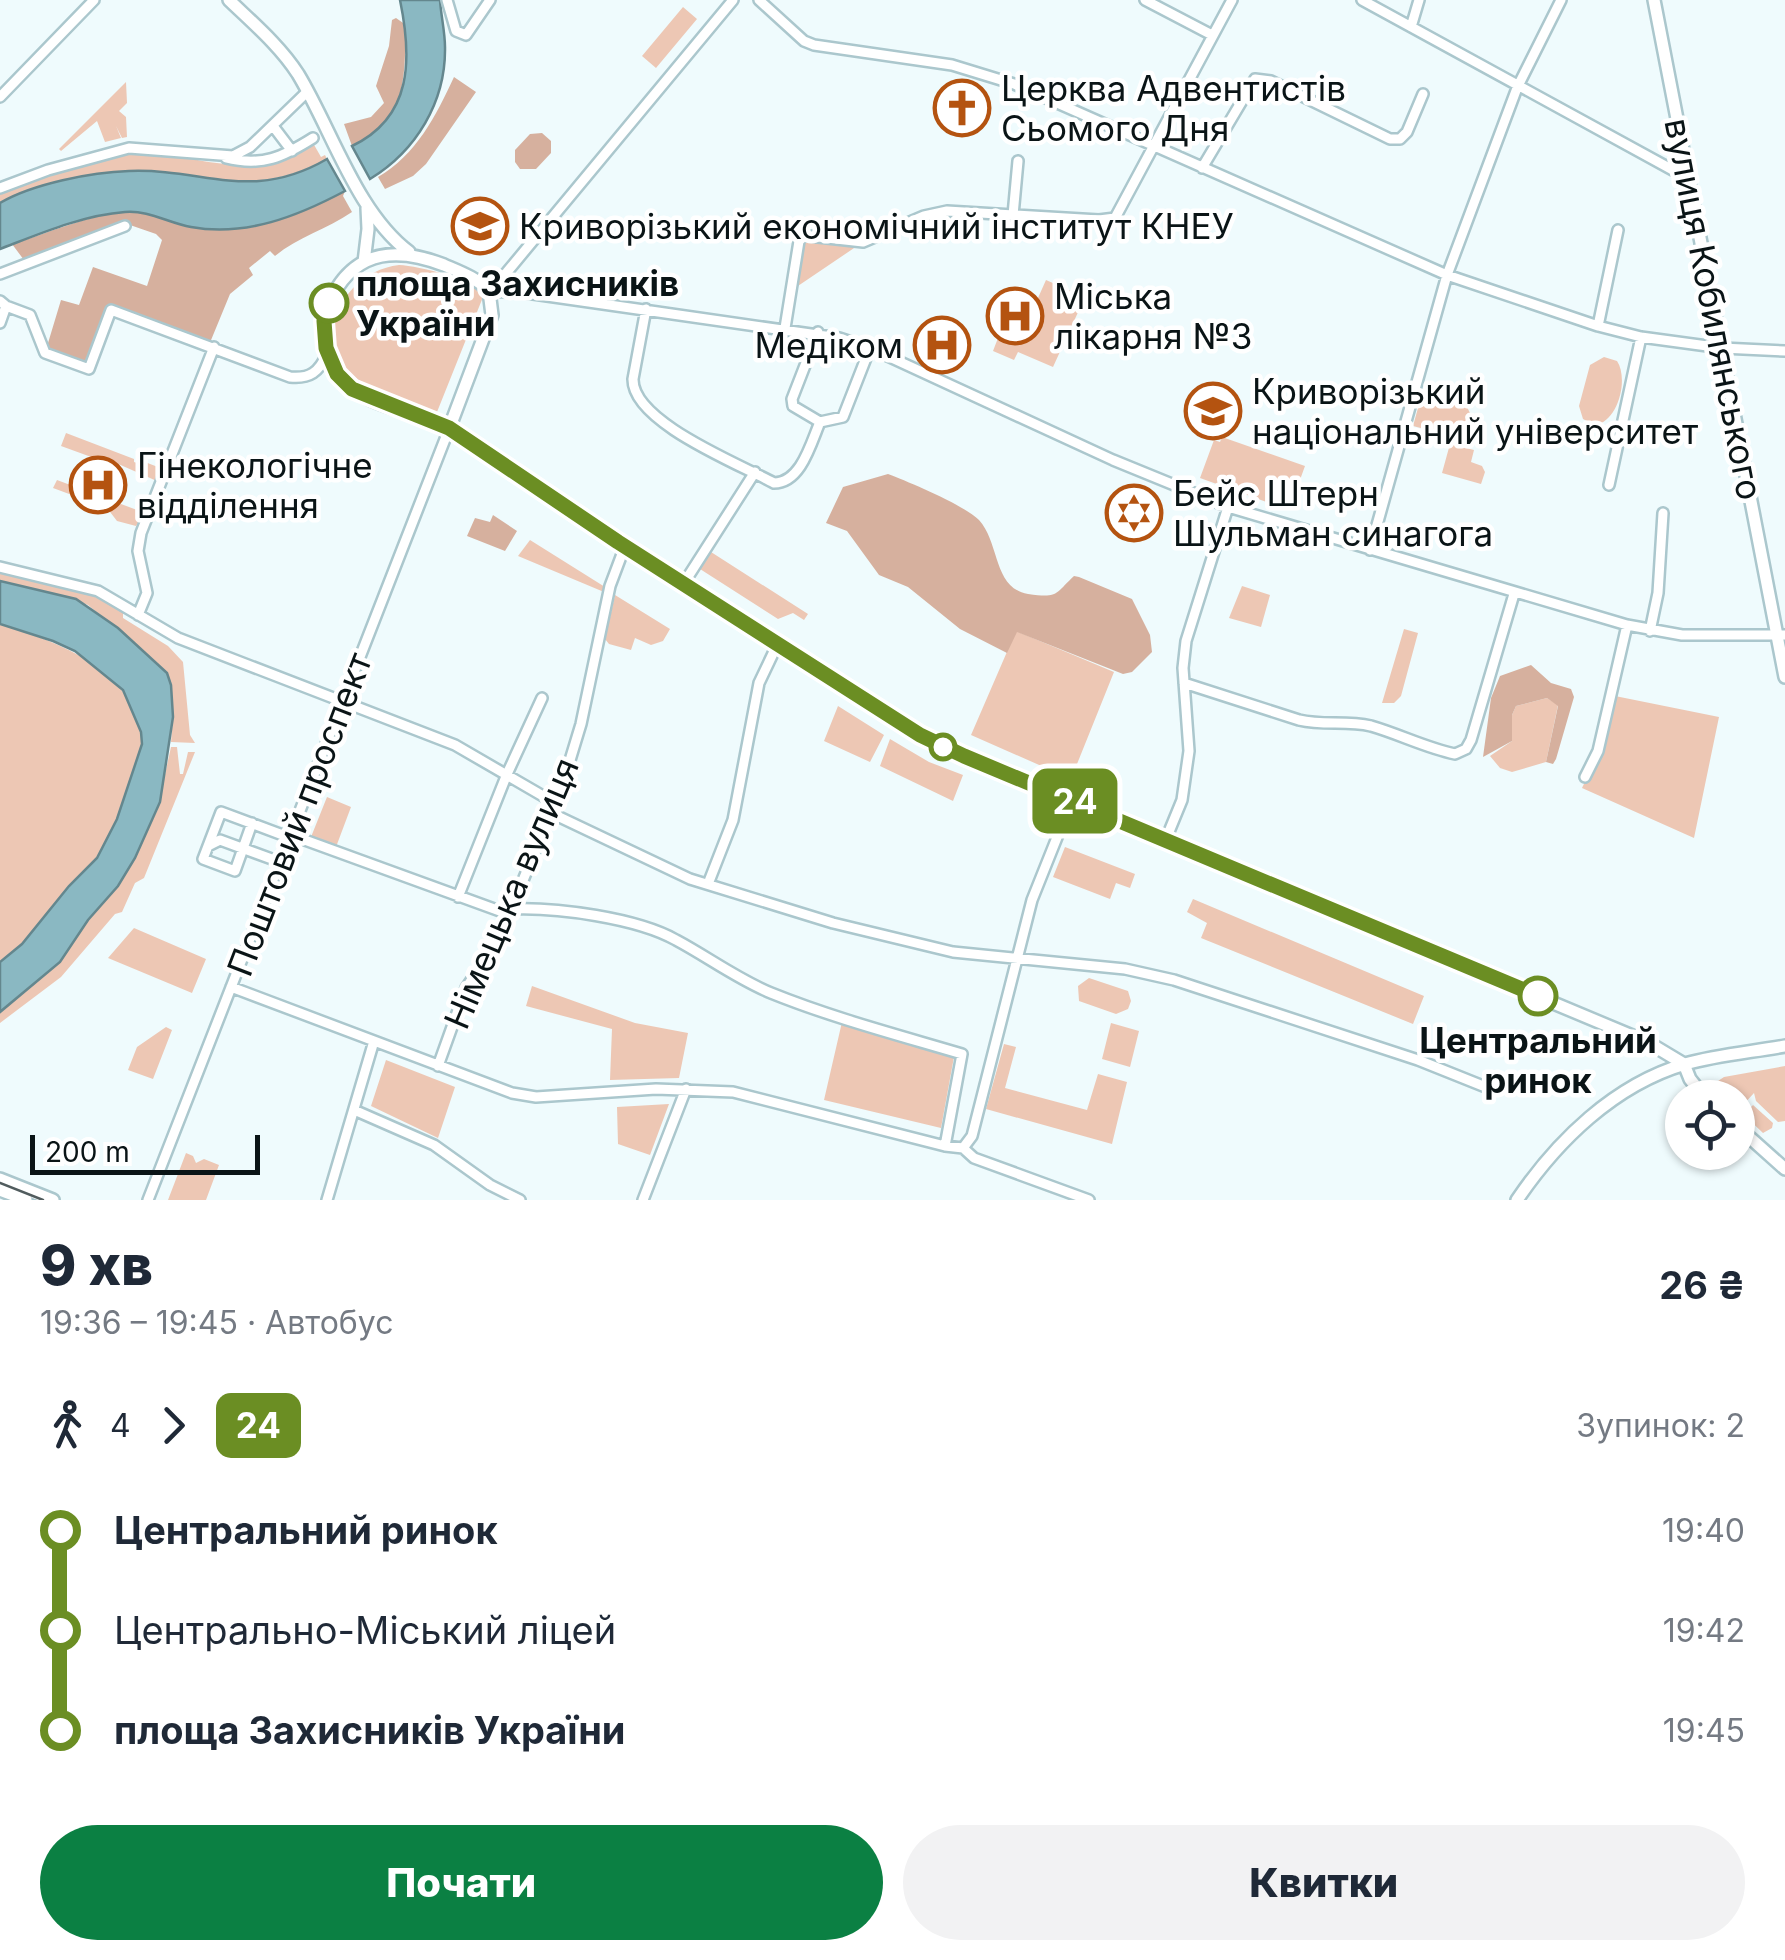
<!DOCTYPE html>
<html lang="uk">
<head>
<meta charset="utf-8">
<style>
	:root { --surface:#fff; --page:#f2f2f3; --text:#1f2937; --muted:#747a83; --accent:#0b8043 }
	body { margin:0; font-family:Inter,sans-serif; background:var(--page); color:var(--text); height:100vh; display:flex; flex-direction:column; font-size:38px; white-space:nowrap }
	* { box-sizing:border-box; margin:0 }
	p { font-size:32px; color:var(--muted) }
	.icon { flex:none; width:55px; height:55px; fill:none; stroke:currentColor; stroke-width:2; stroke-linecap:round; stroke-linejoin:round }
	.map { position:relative; height:1200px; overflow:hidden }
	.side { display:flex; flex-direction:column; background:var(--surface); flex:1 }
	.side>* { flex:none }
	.badge { padding:0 20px; border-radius:15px; font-size:35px; line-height:65px }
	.fabs { position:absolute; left:1665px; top:1080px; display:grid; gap:20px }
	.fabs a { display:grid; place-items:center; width:90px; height:90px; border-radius:50%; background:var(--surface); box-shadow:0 2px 8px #0004; font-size:50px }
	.scale { position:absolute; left:30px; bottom:25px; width:230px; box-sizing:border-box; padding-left:10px; border:5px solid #0a1416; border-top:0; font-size:28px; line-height:35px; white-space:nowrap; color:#0a1416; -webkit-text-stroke:8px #fff; paint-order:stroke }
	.map>.badge { position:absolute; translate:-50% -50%; box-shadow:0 0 0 5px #fff }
	.legs { display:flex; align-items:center; gap:15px; height:110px; padding:0 40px; font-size:32px }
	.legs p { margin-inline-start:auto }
	.head { display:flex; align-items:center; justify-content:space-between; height:170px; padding:0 40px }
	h1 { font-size:55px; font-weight:800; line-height:75px }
	.primary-button { display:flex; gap:20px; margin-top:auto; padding:20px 40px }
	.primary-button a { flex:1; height:115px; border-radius:60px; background:var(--accent); color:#fff; font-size:40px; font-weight:800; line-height:115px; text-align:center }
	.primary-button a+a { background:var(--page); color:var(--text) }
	ul { padding:0 40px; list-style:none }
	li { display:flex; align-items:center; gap:35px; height:100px; font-size:38px }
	li i { display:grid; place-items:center; width:15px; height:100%; margin:0 12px; background:currentColor }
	li i::after { content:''; width:25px; height:25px; margin:-12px; border:8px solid; border-radius:50%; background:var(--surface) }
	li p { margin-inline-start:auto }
	li:first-child i { background:linear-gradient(#0000 50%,currentColor 0) }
	li:last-child i { background:linear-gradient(currentColor 50%,#0000 0) }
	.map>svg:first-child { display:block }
	.green { fill:#edc7b4 }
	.forest { fill:#d6b09e }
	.water { fill:#8ab8c2; stroke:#64878e; stroke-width:2.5 }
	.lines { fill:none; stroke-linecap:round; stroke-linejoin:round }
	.minor-casing { stroke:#abc7cd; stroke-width:14 }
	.major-casing { stroke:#abc7cd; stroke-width:16 }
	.minor { stroke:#fff; stroke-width:9 }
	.major { stroke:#fff; stroke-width:11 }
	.tram { stroke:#515c5e; stroke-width:2.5 }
	.line-1-casing { stroke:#fff; stroke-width:22 }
	.line-1 { stroke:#6b8e23; stroke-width:15 }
	.stop-1-dot { fill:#fff; stroke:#6b8e23; stroke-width:5 }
	.labels { text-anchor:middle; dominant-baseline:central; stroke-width:9; stroke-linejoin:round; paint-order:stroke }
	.poi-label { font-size:35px; fill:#0a1416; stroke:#fff; text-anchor:start }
	.stop-label { font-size:35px; font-weight:bold; fill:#0a1416; stroke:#fff; text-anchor:start }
	.street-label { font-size:35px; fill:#0a1416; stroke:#fff }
</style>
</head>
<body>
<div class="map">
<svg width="1785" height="1200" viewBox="0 0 1785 1200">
	<rect width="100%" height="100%" fill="#effbfd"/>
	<path class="green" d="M683 7 697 19 656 68 642 56Z
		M126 82 127 103 119 111 126 117 127 137 122 138 116 126 121 138 105 142 97 121 61 151 59 149Z
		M313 143 321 157 325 155 327 159C249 201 207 169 129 171 96 172 30 190 0 203V190C32 179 102 152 134 152 204 154 247 185 313 143Z
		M800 235 863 242 792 290Z
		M399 265C420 266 473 279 483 297L437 412C411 410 355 386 342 363 317 319 354 270 399 265Z
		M1046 280 1085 297 1053 367 1018 352 1014 360 993 351 998 338 1017 345Z
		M1604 357 1617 361C1629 379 1618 422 1595 425L1583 419 1579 406 1590 365Z
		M1423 390 1464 401 1478 429 1474 442 1413 426Z
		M66 433 134 459V462L143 465 145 462 163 469 159 482 107 459 105 462 61 446Z
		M1222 437 1305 466 1289 510 1200 478 1214 440 1220 442Z
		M1450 444 1474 450 1471 462 1482 466 1485 472 1481 484 1442 473Z
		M57 480 145 513 136 526 117 521 107 508 53 488Z
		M530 540 605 587 604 592 518 556Z
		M711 552 808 614 804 620 793 613 778 619 700 569Z
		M0 571 97 593 123 609V618L168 646 183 662 190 735 195 743 171 742 173 717 167 673 157 663 88 605 65 596 0 581Z
		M1242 586 1270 595 1261 627 1229 618Z
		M615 595 670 629 663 641 651 645 635 638 631 650 609 644 605 639Z
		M0 624C60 643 138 670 142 744L117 819 97 858 69 886 22 944 0 962Z
		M1404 629 1418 633 1401 696 1394 703H1382Z
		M1016 631 1114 672 1071 779 971 735Z
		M1615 696 1719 717 1694 838 1582 788 1600 751Z
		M1547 698 1558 705 1546 762 1512 772 1500 768 1490 756 1512 741V715L1516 706Z
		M838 706 884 735 870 762 824 741Z
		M890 739 929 762 963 775 953 801 880 766Z
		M171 747H177L180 774H183L188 752H195L144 878 135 883 122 912 115 914 61 977 0 1023V1012L60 962 88 920 118 885 157 811Z
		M327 797 351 807 336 847 311 837Z
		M1065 847 1135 874 1130 888 1116 883 1110 899 1053 877Z
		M1193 899 1424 996 1413 1024 1201 938 1207 923 1187 912Z
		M134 928 206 959 192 993 108 958Z
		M1089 978 1128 991 1131 1001 1128 1009 1116 1014 1079 1001 1078 986Z
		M532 986 635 1023 688 1033 679 1078 610 1080 612 1029 526 1006Z
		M842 1022 954 1057 941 1128 824 1100Z
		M1111 1023 1139 1031 1130 1067 1102 1059Z
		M166 1027 172 1030 153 1079 128 1070 137 1047Z
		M1004 1044 1016 1047 1005 1088 1087 1110 1098 1074 1127 1082 1112 1144 986 1109Z
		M386 1060 455 1087 438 1138 371 1106Z
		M1785 1066V1121L1778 1122 1756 1101 1754 1093 1743 1105 1748 1110 1753 1105 1773 1123 1772 1128 1763 1133 1738 1109V1098L1725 1097 1715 1088V1083L1724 1077Z
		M669 1104 650 1155 618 1144 617 1107Z
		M186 1153 193 1156 196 1163 204 1159 219 1165 206 1200H168Z"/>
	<path class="forest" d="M396 18 406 25C404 80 408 120 352 146L344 124 371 117 384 103 376 86 389 46 392 20Z
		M454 77 476 92 426 164 413 176 385 189 378 177C416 155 436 116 454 77Z
		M542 133 551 141V153L536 169H520L515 162V150L530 134Z
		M345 191 343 196 352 212C327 229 298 237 275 256L270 251 249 268 253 275 230 294 209 345 111 310 89 369 45 353 61 300 79 305 93 267 147 286 162 240 156 234 130 225 27 264 12 244C49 233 85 216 123 212 147 210 167 222 190 227 246 237 297 215 345 191Z
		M888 474C909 482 964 505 979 520 1000 543 993 588 1028 594 1058 598 1054 595 1074 576L1079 577 1132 599 1150 635 1152 652 1132 672 1123 674 1017 632 1007 653 960 629 908 587 879 575 847 531 826 523 843 487Z
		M493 515 517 531 505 551 467 536 475 518 490 522Z
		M1531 665 1551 683 1571 689 1574 697 1556 759 1553 764 1546 762 1558 706 1547 698 1516 706 1512 715V741L1483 757 1491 698 1500 676Z"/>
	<path class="water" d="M400 0H440C441 16 445 32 445 47 446 102 416 151 370 179L352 146C413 117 412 58 400 0Z
		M327 159 345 191C298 216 246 237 191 227 168 223 149 210 125 212 83 215 39 234 0 249V203C32 184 92 172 129 171 205 168 251 203 327 159Z
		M0 581 76 599 118 628 167 673 171 685 173 717 160 802 135 858 118 886 88 920 60 962 0 1012V962L22 944 69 886 97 858 117 819 142 744 141 732 123 690 75 651 53 641 0 624Z"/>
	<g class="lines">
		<g class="minor-casing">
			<path id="minor" d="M447 0 456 31 466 35 490 0
				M759 0 804 41 814 45 952 65 1014 84 1447 275 1598 326 1641 337 1722 348 1785 351
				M1145 0 1212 35
				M1362 0 1691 180
				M1411 27 1419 0
				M0 97 94 0
				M273 126 292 151
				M226 158C262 167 283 157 313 138
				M1202 168 1255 79 1271 81 1390 139H1400L1407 132 1423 94
				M0 188 48 170 129 148 233 156 250 147 308 91
				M1013 215 1018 161
				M0 274 125 226
				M488 290 507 272 733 0
				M489 291 526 293 839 338 870 348 1113 460 1228 507 1627 625 1682 635H1785
				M0 301 6 306 0 323
				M6 306 30 315 45 353 89 369 111 310 290 377C310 379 319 372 327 354
				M646 309 633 379C632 422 739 464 774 483 801 483 811 443 820 422L793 406 792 399 818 332
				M1598 326 1618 230
				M785 328 800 235 863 242 924 216 947 211 1099 220 1115 218 1232 0
				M820 422 843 417 870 348
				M1609 485 1641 337
				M1370 550 1447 275 1517 88 1561 0
				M0 567 98 591 178 638 455 745 555 803
				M684 583 755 472
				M138 615 147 593 138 551 141 533 214 347
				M1650 631 1658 593 1663 513
				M1184 683 1299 720C1324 726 1346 720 1371 726 1399 734 1426 748 1455 754L1466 749 1471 740 1514 594
				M1585 777 1598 751 1627 625
				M551 813 690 879 833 923 953 952 1125 969 1174 980 1418 1060 1483 1086
				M252 823 235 871 203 859 221 812 280 834 290 838
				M291 835 508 914
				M1166 839 1182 800 1189 751 1183 668 1186 641 1228 507
				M208 846 220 840 280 862
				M708 884 733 820 759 683 778 643
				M458 897 507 774 542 698
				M511 909C556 907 637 918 676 940 708 957 737 979 771 993 833 1018 898 1035 962 1054L945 1146
				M231 987 512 1093 536 1097 656 1089 733 1092 945 1146 963 1148 974 1158 1089 1200
				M438 1066 466 988 499 939 564 780 581 724 610 586 625 546
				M354 1110 434 1145 490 1185 520 1200
				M963 1148 972 1136 1032 900 1072 800
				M148 1200 449 429
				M327 1200 374 1041
				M643 1200 686 1089"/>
		</g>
		<g class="major-casing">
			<path id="major" d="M229 0C253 23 280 46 298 74 332 130 356 212 409 252
				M1654 0 1785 677
				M364 262 368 229 367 208
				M449 429 492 315 489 291C477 278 460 272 444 265 400 248 358 248 333 295 318 321 321 358 342 380 369 409 417 411 451 430 505 460 556 501 608 535 711 603 816 668 920 735L951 751 1649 1043 1684 1064 1690 1079 1705 1098
				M1738 1127 1785 1169
				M0 1179 53 1200
				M0 1190 26 1200
				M1517 1200C1557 1141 1614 1085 1685 1064 1717 1055 1752 1052 1785 1046"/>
		</g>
		<use href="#minor" class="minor"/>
		<use href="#major" class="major"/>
		<path class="tram" d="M0 1183 43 1200"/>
	</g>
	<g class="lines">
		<g class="line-1-casing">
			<path id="line-1" d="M329 303 324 321 326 348 337 374 352 389 449 428 618 542 920 735 964 756 1538 996"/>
		</g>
		<use href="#line-1" class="line-1"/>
	</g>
	<defs>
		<g id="church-ring" transform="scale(2.875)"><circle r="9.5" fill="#fff" stroke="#b45310" stroke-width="1.5"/><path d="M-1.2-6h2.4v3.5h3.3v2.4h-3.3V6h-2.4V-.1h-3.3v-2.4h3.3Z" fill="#b45310"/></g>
		<g id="university-ring" transform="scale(2.875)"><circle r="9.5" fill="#fff" stroke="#b45310" stroke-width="1.5"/><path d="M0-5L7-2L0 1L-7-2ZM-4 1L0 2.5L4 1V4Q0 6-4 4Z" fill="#b45310"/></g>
		<g id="hospital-ring" transform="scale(2.875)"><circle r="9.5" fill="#fff" stroke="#b45310" stroke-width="1.5"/><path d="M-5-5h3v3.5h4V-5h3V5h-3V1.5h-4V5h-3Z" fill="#b45310"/></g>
		<g id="synagogue-ring" transform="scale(2.875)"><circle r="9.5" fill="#fff" stroke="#b45310" stroke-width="1.5"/><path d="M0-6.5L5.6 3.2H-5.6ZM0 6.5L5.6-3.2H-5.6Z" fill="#b45310"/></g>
	</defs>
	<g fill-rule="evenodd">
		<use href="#church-ring" x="962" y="108"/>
		<use href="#university-ring" x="480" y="226"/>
		<use href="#hospital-ring" x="1015" y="316"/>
		<use href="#hospital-ring" x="942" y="345"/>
		<use href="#university-ring" x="1213" y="411"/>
		<use href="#hospital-ring" x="98" y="485"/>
		<use href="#synagogue-ring" x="1134" y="513"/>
	</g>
	<g class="stop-1-dot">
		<circle cx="329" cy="303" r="18"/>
		<circle cx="943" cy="747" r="12"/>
		<circle cx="1538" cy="996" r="18"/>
	</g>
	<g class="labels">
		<g class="poi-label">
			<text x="1001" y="88">Церква Адвентистів<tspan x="1001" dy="40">Сьомого Дня</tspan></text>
			<text x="519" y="226">Криворізький економічний інститут КНЕУ</text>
			<text x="1054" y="296">Міська<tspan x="1054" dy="40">лікарня №3</tspan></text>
			<text x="903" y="345" text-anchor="end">Медіком</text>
			<text x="1252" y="391">Криворізький<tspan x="1252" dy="40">національний університет</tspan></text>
			<text x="137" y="465">Гінекологічне<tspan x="137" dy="40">відділення</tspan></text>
			<text x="1173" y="493">Бейс Штерн<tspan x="1173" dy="40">Шульман синагога</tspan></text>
		</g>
		<g class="stop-label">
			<text x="356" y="283">площа Захисників<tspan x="356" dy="40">України</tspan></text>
			<text x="1538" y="1040" text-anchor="middle">Центральний<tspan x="1538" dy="40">ринок</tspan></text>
		</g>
		<g class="street-label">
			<text transform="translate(1714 309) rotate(79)">вулиця Кобилянського</text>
			<text transform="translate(299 814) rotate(-69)">Поштовий проспект</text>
			<text transform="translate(511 893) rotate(-67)">Німецька вулиця</text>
		</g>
	</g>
</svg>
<div class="fabs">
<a><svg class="icon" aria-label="locate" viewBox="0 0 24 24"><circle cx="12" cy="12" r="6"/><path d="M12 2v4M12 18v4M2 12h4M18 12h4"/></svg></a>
</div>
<div class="scale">200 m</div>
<b class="badge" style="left:1075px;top:801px;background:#6b8e23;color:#fff">24</b>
</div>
<section class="side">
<div class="head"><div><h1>9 хв</h1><p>19:36 – 19:45 · Автобус</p></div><b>26 ₴</b></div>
<div class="legs"><svg class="icon" aria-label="walk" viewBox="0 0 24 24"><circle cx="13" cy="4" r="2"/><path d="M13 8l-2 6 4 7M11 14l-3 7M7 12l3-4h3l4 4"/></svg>4<svg class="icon" aria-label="forward" viewBox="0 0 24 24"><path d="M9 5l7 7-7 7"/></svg><b class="badge" style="background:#6b8e23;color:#fff">24</b><p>Зупинок: 2</p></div>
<ul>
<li><i style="color:#6b8e23"></i><b>Центральний ринок</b><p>19:40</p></li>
<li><i style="color:#6b8e23"></i><span>Центрально-Міський ліцей</span><p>19:42</p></li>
<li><i style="color:#6b8e23"></i><b>площа Захисників України</b><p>19:45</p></li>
</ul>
<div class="primary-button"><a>Почати</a><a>Квитки</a></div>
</section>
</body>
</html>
